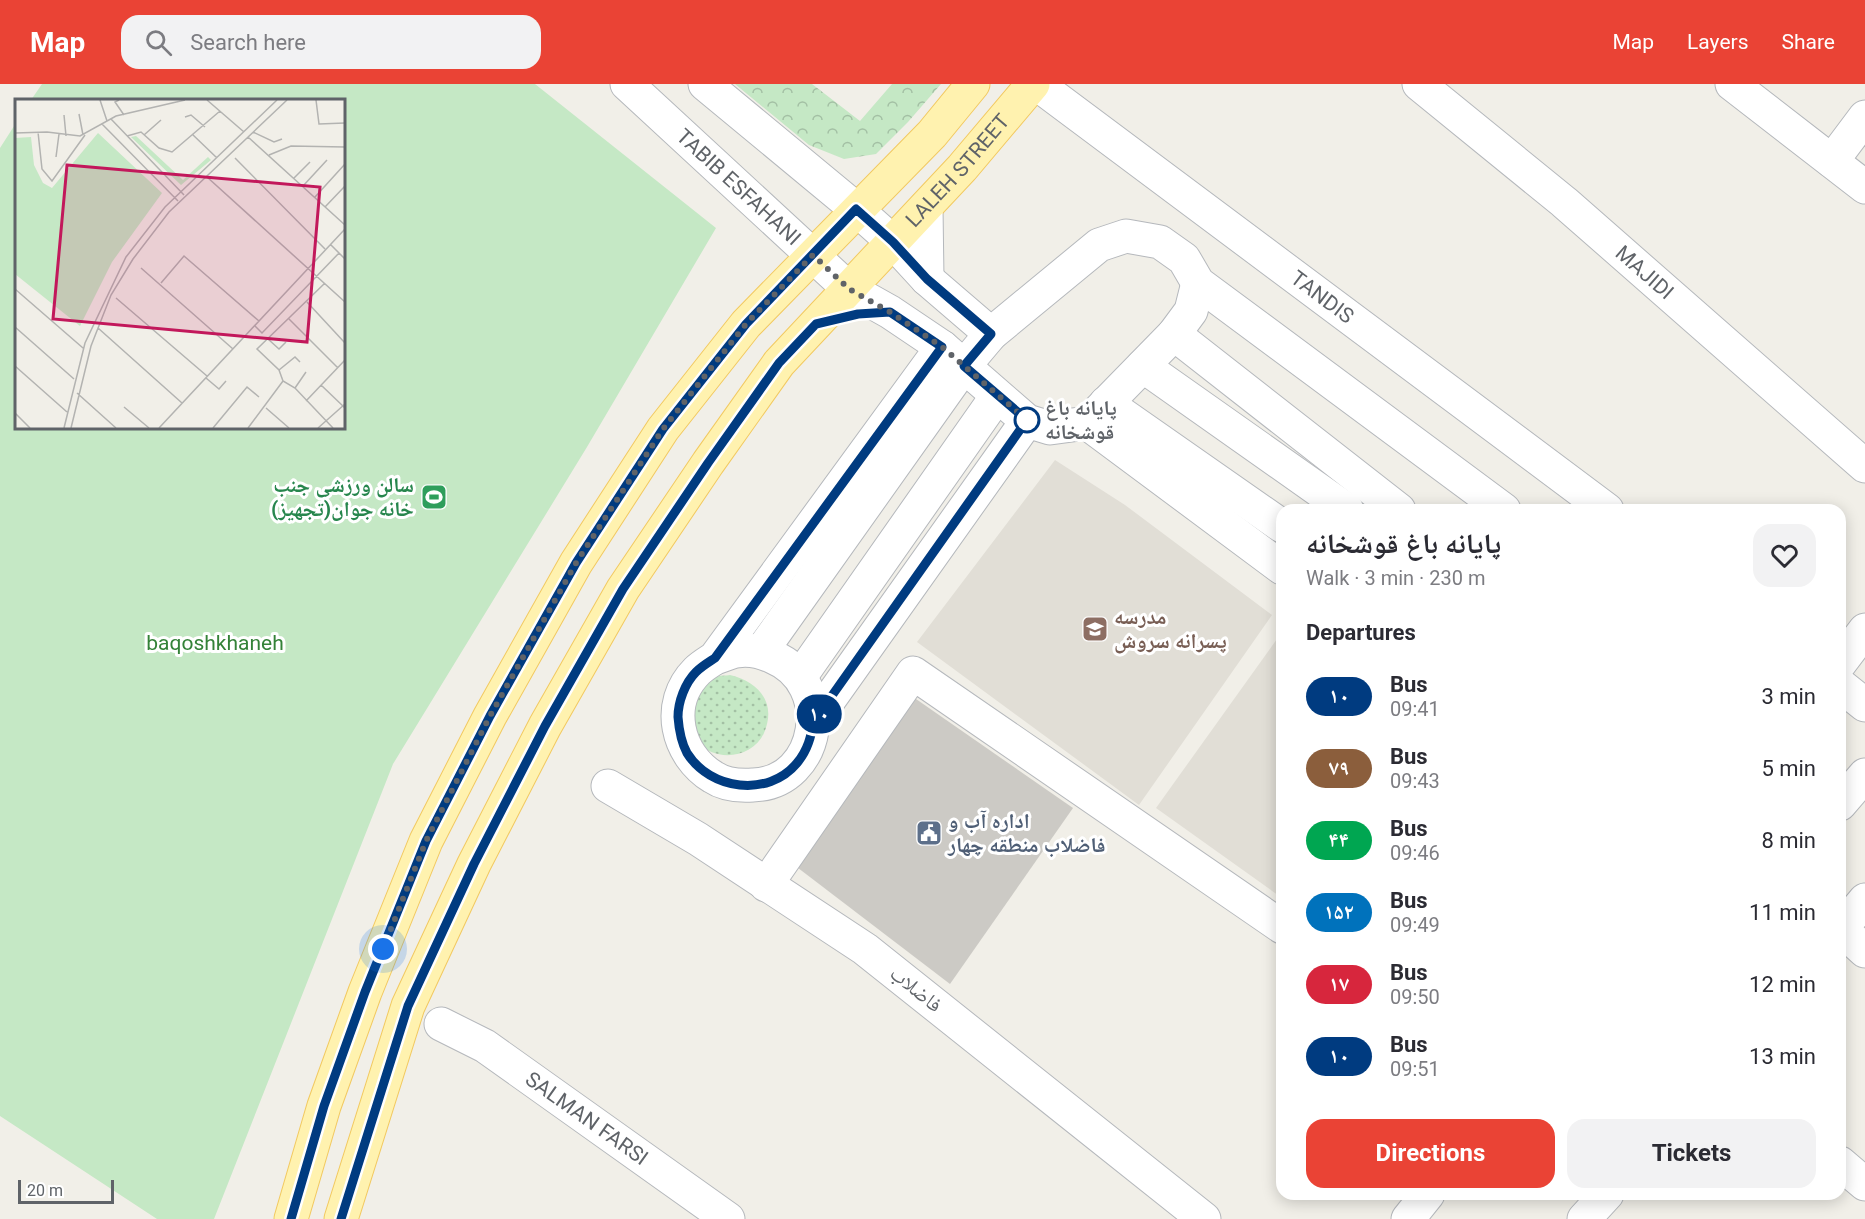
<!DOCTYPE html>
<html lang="en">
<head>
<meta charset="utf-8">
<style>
	:root { --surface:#fff; --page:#f2f2f3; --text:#2b2b33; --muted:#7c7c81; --accent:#ea4335 }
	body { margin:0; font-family:Roboto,"Noto Naskh Arabic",sans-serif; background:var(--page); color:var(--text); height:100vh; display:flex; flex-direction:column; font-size:22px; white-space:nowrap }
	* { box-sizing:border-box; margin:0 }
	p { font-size:20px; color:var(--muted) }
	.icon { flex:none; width:33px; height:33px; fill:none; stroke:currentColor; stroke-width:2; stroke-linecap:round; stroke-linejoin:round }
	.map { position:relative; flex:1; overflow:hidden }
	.drawer { position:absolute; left:1276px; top:420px; width:570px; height:696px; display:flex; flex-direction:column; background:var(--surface); border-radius:18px; box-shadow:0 3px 15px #0003 }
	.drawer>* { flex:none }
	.badge { padding:0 12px; border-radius:20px; font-size:21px; line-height:39px }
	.scale { position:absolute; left:18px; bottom:15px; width:96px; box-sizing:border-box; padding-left:6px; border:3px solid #5f6368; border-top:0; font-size:16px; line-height:21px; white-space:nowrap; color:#5f6368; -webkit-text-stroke:4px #fff; paint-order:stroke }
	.you { position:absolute; width:30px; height:30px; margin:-15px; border:4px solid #fff; border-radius:50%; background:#1a73e8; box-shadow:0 0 0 9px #1a73e833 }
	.map>.badge { position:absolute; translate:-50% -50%; box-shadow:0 0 0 3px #fff }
	h2 { padding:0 30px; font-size:22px; line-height:54px }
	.round { display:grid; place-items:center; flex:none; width:63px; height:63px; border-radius:18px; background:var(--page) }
	.summary { display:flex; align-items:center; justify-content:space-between; height:102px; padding:0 30px }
	h1 { font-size:28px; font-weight:700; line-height:45px }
	.primary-button { display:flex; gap:12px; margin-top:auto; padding:12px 30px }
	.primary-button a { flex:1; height:69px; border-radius:18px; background:var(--accent); color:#fff; font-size:24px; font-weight:700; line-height:69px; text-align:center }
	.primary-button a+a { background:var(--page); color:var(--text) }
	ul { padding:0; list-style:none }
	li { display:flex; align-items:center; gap:18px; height:72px; padding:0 30px }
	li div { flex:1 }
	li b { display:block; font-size:22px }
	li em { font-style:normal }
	li .badge { min-width:66px; font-weight:700; text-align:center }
	header { display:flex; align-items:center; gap:36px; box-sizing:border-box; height:84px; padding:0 30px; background:var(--accent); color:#fff }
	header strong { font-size:28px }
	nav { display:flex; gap:33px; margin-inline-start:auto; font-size:21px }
	.search { width:420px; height:54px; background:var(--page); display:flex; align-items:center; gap:15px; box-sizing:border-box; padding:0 21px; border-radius:18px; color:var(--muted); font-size:22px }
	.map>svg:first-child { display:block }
	.education { fill:#e1ded6 }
	.grass { fill:url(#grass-dots) }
	.forest { fill:url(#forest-crowns) }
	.park { fill:#c5e8c5 }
	.building { fill:#cccac5 }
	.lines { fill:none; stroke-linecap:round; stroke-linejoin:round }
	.minor-casing { stroke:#b5b8bc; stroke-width:35 }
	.major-casing { stroke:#f2c960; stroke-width:35 }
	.minor { stroke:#fff; stroke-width:33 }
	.major { stroke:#fff2af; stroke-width:33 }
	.line-casing { stroke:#fff; stroke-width:14 }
	.line { stroke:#003b80; stroke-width:9 }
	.walk { stroke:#5f6368; stroke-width:6; stroke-dasharray:0 10.8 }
	.stop-dot { fill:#fff; stroke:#003b80; stroke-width:3 }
	.labels { text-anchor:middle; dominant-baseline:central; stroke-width:6; stroke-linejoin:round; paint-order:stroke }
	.street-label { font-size:21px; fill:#5f6368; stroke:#fff }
	.stop-label { font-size:21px; font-weight:bold; fill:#5f6368; stroke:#fff; text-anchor:start }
	.leisure-label { font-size:21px; font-weight:bold; fill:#27864d; stroke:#fff; text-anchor:end }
	.education-label { font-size:21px; font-weight:bold; fill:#785e54; stroke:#fff; text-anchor:start }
	.park-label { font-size:21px; fill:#348238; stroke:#fff }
	.service-label { font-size:21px; font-weight:bold; fill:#4e5e75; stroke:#fff; text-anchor:start }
	.inset-road { fill:none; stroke:#b3b3b1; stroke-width:1.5 }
	.view { fill:#c2185b; fill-opacity:0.15; stroke:#c2185b; stroke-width:3 }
	.inset-edge { fill:none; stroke:#5f6368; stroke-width:3 }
</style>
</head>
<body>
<header>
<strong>Map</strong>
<div class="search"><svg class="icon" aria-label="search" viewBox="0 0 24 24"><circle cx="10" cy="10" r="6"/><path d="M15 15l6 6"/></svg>Search here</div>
<nav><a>Map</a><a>Layers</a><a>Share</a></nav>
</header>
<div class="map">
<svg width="1865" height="1135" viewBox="0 0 1865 1135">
	<defs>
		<pattern id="grass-dots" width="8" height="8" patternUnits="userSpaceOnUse" patternTransform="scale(1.5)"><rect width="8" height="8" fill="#c5e8c5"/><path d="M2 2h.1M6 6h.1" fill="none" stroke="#a3c0a4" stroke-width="1.8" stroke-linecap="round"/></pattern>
		<pattern id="forest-crowns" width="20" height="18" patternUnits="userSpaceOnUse" patternTransform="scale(1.5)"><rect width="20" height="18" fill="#c5e8c5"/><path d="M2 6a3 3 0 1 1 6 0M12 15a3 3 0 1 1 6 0" fill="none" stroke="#a3c0a4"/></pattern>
	</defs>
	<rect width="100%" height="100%" fill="#f1efe8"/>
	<path class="education" d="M1055 376 1125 421 1272 531 1139 721 917 558Z
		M1282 548V814L1156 724Z"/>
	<path class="grass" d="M730 591C759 598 777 619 764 649 753 674 715 679 698 658 694 653 694 646 693 640 692 633 688 624 690 618 693 608 707 596 716 593 720 591 726 592 730 591Z"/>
	<path class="forest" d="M735 0H812L860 37 892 0H941L908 38 876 70 844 75 809 61Z"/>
	<path class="park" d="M42 0H535L716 144 587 363 393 680 214 1135H157L0 1032V64L16 39V344H344V16H31Z"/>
	<path class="building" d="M903 606 1073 724 950 900 785 774Z"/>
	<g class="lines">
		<g class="minor-casing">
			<g id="minor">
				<path id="s1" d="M627 0 849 205 890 228 942 263 1027 337 1050 344 1087 339 1174 250 1191 227 1198 199"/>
				<path d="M705 0 856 125 893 158 927 195 991 250"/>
				<path id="s2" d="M1037 0 1607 426"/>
				<path id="s3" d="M1419 0 1564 118 1865 382"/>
				<path d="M1732 0 1865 103"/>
				<path d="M1832 77 1865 33"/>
				<path d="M926 123 927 195"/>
				<path d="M1174 250 1399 426"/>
				<path d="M1143 282 1347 426"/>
				<path d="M1106 319 1282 442"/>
				<path d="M1087 339 1282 484"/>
				<path d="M761 568 964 282 991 250 1099 161 1126 152 1160 158 1184 175 1198 199 1504 426"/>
				<path d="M715 574C722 572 730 568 737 567 749 565 762 568 773 573 836 599 821 699 753 701 739 702 725 701 713 693 677 671 664 620 697 587 702 582 709 578 715 574L942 263"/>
				<path d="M1840 579 1865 546"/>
				<path d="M800 593 997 312"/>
				<path d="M1840 601 1865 621"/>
				<path d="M814 637 1027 337"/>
				<path d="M608 702 698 755 865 865 1204 1135"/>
				<path d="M1840 720 1865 691"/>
				<path d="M766 801 913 589 1282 843"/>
				<path d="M1841 845 1865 867"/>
				<path d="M1840 846 1865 816"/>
				<path id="s4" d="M441 940 485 962 728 1135"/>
				<path d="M1840 1079 1865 1100"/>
				<path d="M1408 1135 1428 1110"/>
				<path d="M1584 1135 1607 1110"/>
			</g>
		</g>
		<g class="major-casing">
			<g id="major">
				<path d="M291 1135 324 1022 365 908 426 757 490 632 576 479 663 345 746 240 932 50 973 0"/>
				<path id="s5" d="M341 1135 408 922 474 780 545 642 623 505 708 379 779 279 962 84 1033 0"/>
			</g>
		</g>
		<use href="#minor" class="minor"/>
		<use href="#major" class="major"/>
	</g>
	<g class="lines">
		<g class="line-casing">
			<path id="line" d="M291 1135 324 1022 365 908 426 757 490 632 576 479 663 345 746 240 856 125 893 158 927 195 991 250 964 282 1027 336 814 637C811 652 808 666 797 679 768 714 710 706 687 669 681 658 679 646 678 633 678 618 685 599 696 588 702 582 709 578 715 574L942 263 890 228 858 230 816 240 779 279 708 379 623 505 545 642 474 780 408 922 341 1135"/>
		</g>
		<use href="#line" class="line"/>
		<path class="walk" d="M383 865 426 757 490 632 576 479 663 345 746 240 813 171 849 205 890 228 942 263 1027 336"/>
	</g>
	<defs>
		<g id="stadium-square" transform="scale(1.35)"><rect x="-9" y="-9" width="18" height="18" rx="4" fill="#2e9e5b" stroke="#fff"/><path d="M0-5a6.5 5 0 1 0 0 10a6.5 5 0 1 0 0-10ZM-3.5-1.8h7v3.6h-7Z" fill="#fff"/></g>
		<g id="school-square" transform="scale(1.35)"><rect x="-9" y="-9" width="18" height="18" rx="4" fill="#8d6e63" stroke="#fff"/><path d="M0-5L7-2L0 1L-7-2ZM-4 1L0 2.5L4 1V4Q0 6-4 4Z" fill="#fff"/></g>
		<g id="civic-square" transform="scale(1.35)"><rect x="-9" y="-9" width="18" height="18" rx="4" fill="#5c6f8a" stroke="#fff"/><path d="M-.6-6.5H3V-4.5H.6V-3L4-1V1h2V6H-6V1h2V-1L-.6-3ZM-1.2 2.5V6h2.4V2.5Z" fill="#fff"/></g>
	</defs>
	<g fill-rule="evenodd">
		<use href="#stadium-square" x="434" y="413"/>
		<use href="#school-square" x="1095" y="545"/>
		<use href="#civic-square" x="929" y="749"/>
	</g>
	<circle class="stop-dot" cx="1027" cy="336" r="12"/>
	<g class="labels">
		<g class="street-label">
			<text stroke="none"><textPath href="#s5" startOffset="1230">LALEH STREET</textPath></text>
			<text stroke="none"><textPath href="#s1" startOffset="152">TABIB ESFAHANI</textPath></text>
			<text stroke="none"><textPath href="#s3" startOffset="294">MAJIDI</textPath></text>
			<text stroke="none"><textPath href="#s2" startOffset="356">TANDIS</textPath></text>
			<text transform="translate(916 905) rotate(39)">فاضلاب</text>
			<text stroke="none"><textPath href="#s4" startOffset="174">SALMAN FARSI</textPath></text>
		</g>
		<g class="stop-label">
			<text x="1045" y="324">پایانه باغ<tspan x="1045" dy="24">قوشخانه</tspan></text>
		</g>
		<g class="leisure-label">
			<text x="414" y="401">سالن ورزشی جنب<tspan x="414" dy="24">خانه جوان(تجهیز)</tspan></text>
		</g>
		<g class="education-label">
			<text x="1114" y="533">مدرسه<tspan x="1114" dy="24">پسرانه سروش</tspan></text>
		</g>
		<g class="park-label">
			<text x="215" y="559">baqoshkhaneh</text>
		</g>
		<g class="service-label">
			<text x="948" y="737">اداره آب و<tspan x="948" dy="24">فاضلاب منطقه چهار</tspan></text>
		</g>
	</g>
	<g transform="translate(15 15)">
		<rect width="330" height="330" fill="#f1efe8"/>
		<path d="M121 37 168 81 193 58 196 61 166 86 116 38Z" fill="#c5e8c5"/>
		<path d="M83 34 147 94 97 163 65 227 0 175V39L16 38 19 66 28 84 37 89Z" fill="#c5e8c5"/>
		<path class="inset-road" d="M85 1 92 22M104 1 100 3 109 16M192 1 229 33M301 1 304 25 330 24M64 15 68 36M49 16 51 37M170 18 176 16 190 28M96 20 169 96M87 25 163 102M23 33 27 70 37 82 70 36M238 33 259 43 267 40M0 34 32 33 65 37 101 17 170 1M177 35 202 59M129 36 146 21M112 37 126 33 144 49 157 53 205 12M233 38 330 126M254 56 276 47 330 48M41 58 44 35M220 59 310 150M192 78 330 203M279 79 295 63M288 87 312 61M300 98 330 65M310 108 330 87M315 145 330 160M126 169 218 250M146 184 169 157 244 222M310 184 242 250 264 271 268 282 280 289 318 329M0 190 68 249M101 199 192 277M292 203 330 244M274 220 323 269M240 227 247 234 324 154M0 228 59 280M83 229 167 304M253 240 264 250 271 243M0 267 52 313M264 271 280 258 285 263M191 279 204 290 211 282M306 286 330 309M280 289 291 273M62 294 101 329M291 302 330 261M109 308 134 329M251 309 274 329M0 314 15 329M49 329 70 244 111 158 150 108 262 1M56 329 76 247 96 196 118 160 154 113 272 1M144 329 330 130M198 329 232 288 244 298M233 329 268 282M303 329 330 305"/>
		<path class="view" d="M52 66 305 88 292 243 38 220Z"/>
		<rect width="330" height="330" class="inset-edge"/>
	</g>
</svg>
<div class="scale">20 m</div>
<div class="you" style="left:383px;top:865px"></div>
<b class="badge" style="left:819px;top:630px;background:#003b80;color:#fff">۱۰</b>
<section class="drawer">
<div class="summary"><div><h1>پایانه باغ قوشخانه</h1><p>Walk · 3 min · 230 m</p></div><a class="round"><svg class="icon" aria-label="heart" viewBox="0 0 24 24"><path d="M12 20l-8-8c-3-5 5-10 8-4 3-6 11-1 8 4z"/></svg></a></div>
<h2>Departures</h2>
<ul>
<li><span class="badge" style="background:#003b80;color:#fff">۱۰</span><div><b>Bus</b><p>09:41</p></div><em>3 min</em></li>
<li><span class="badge" style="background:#8b5e3c;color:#fff">۷۹</span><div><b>Bus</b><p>09:43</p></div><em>5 min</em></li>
<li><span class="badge" style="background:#00a651;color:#fff">۴۴</span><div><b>Bus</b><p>09:46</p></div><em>8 min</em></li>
<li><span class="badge" style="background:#0072bc;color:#fff">۱۵۲</span><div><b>Bus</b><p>09:49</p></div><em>11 min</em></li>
<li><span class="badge" style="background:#d7263d;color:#fff">۱۷</span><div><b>Bus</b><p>09:50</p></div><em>12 min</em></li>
<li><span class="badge" style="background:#003b80;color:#fff">۱۰</span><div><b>Bus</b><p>09:51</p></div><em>13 min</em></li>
</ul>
<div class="primary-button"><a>Directions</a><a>Tickets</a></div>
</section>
</div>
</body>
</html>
